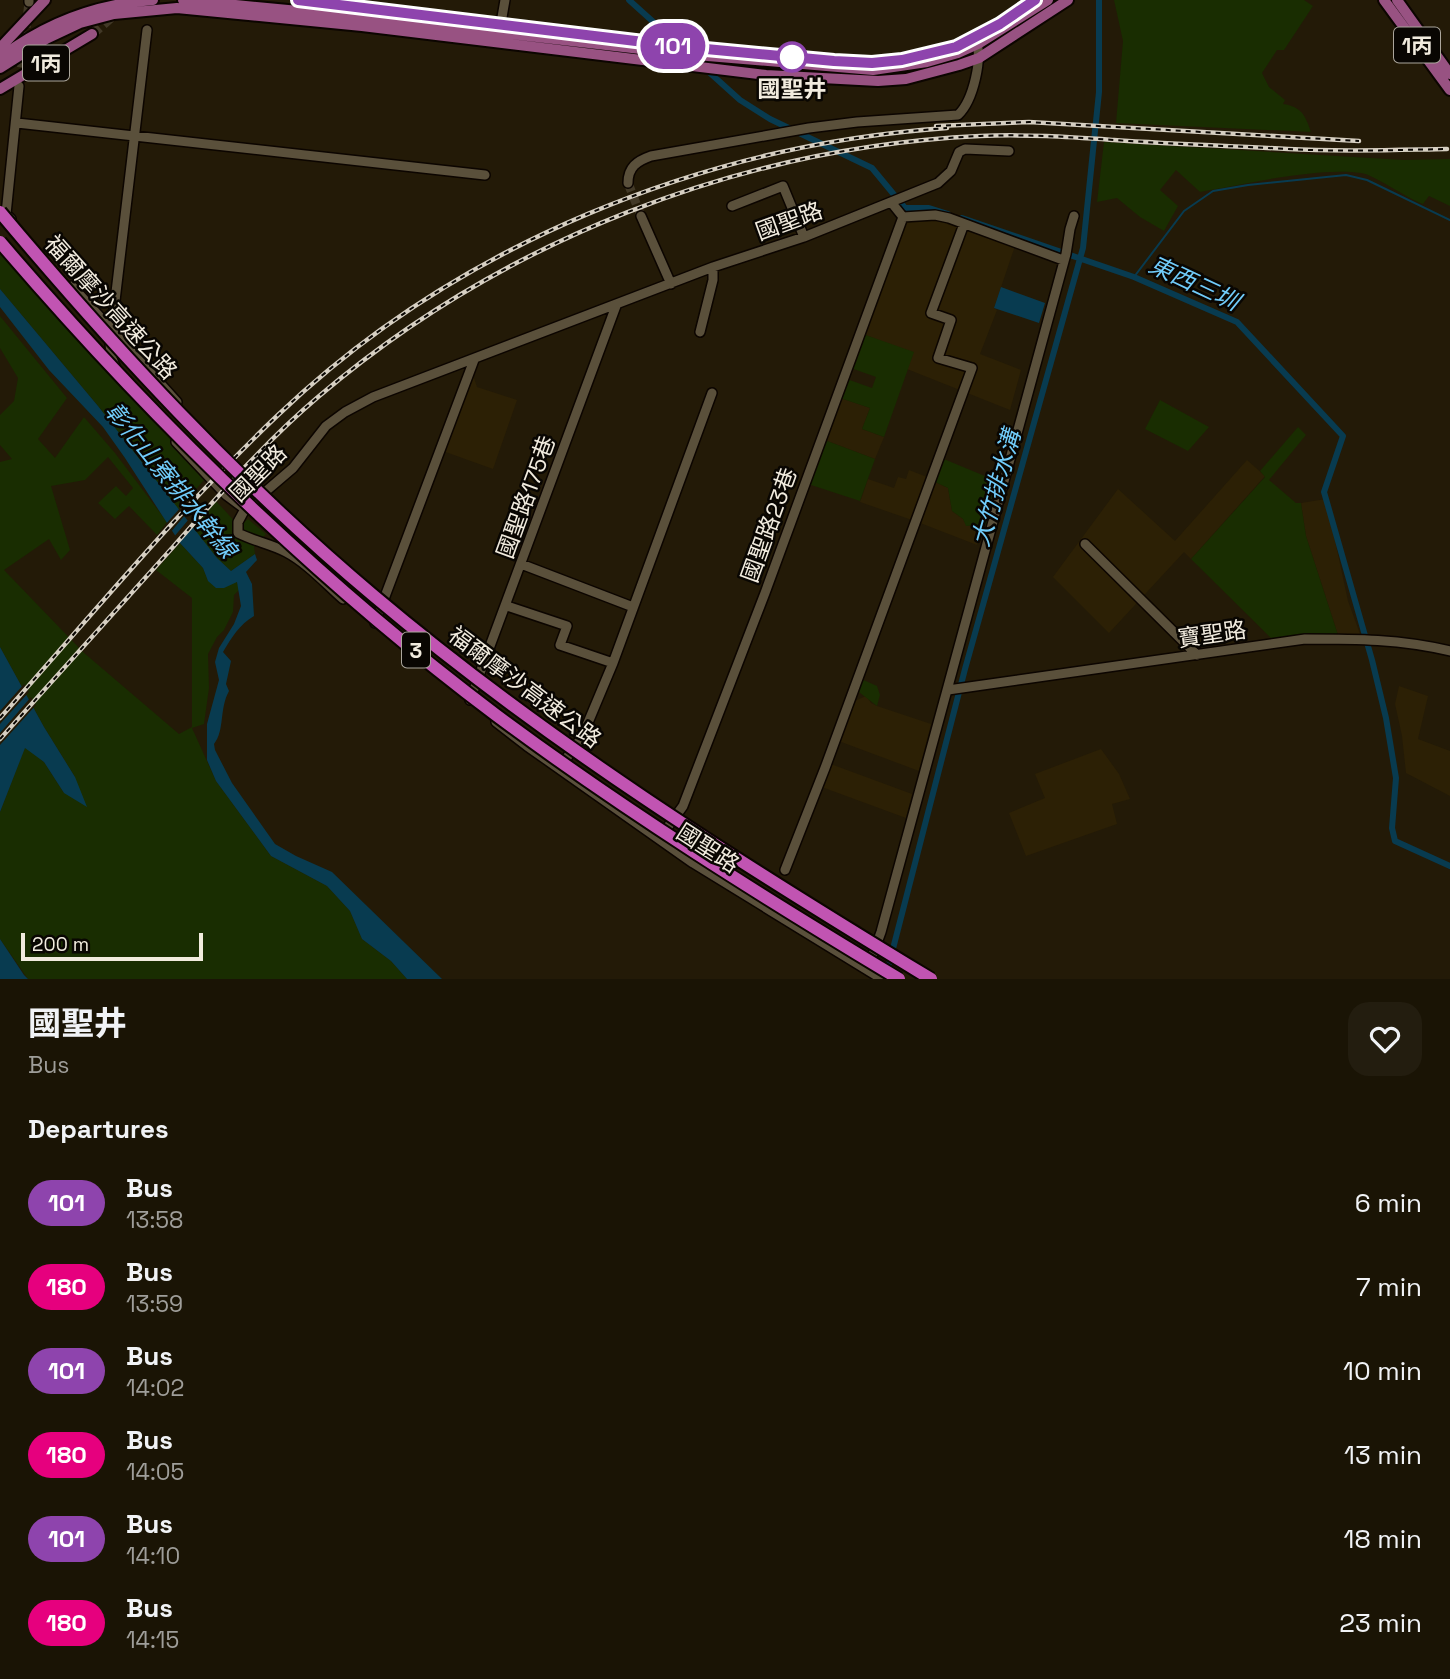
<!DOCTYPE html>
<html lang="en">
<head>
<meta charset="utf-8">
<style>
	:root { --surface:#1a1405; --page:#231d0f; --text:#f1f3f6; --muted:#9f9e9a }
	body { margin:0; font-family:"Space Grotesk","Noto Sans TC",sans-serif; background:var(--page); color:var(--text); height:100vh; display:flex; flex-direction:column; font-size:26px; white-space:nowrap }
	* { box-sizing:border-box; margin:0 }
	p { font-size:23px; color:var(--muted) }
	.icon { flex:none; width:38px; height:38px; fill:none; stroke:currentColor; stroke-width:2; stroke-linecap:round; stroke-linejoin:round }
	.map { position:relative; height:979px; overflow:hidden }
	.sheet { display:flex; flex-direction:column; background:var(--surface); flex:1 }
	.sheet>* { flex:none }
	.badge { padding:0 14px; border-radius:23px; font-size:24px; line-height:46px }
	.scale { position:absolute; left:21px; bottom:18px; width:182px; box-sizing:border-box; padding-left:7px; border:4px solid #f1ebde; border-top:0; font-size:19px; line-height:24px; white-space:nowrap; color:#f1ebde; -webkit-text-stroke:5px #090602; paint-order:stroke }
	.map>.badge { position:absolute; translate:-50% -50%; box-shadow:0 0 0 4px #fff }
	h2 { padding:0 28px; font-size:26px; line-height:63px }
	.round { display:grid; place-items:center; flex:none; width:74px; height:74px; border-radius:21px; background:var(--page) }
	.overview { display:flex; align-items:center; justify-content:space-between; height:119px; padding:0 28px }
	h1 { font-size:33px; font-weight:700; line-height:52px }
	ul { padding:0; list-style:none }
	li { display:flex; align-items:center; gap:21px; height:84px; padding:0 28px }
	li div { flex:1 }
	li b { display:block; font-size:26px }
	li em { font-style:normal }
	li .badge { min-width:77px; font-weight:700; text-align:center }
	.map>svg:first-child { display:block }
	.built { fill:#2c2005 }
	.green { fill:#192d01 }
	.water { fill:#083b50 }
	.pier { fill:#231a07 }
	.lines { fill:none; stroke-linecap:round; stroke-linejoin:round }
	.stream { stroke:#083b50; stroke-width:2 }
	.canal { stroke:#083b50; stroke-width:6 }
	.minor-tunnel { stroke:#423927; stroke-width:9; stroke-dasharray:9 4.5; stroke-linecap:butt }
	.major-tunnel { stroke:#423927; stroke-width:10; stroke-dasharray:10 5; stroke-linecap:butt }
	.minor-casing { stroke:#0c0500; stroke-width:12 }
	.major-casing { stroke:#0c0500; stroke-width:14 }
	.minor { stroke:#5a503b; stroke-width:9 }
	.major { stroke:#985282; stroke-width:10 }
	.rail-casing { stroke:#d6cfc2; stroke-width:4.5 }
	.rail { stroke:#090602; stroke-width:2; stroke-dasharray:5; stroke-linecap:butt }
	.highway-bridge-casing { stroke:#0c0500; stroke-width:16; stroke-linecap:butt }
	.highway-bridge { stroke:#c154b2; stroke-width:12 }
	.line-casing { stroke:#fff; stroke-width:16 }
	.line { stroke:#8e44ad; stroke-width:10 }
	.stop-dot { fill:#fff; stroke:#8e44ad; stroke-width:3.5 }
	.labels { text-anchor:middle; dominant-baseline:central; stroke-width:5; stroke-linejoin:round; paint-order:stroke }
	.shield { fill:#090602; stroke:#aba69c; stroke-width:2 }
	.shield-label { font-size:21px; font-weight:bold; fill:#f1ebde }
	.stop-label { font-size:23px; font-weight:bold; fill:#f1ebde; stroke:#090602 }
	.street-label { font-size:23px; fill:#f1ebde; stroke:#090602 }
	.water-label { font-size:24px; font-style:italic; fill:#71ccfa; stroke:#090602 }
</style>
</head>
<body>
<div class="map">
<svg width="1450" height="979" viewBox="0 0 1450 979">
	<rect width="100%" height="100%" fill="#231a07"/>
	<path class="built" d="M924 214 1016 243 994 308 997 310 980 354 1021 370 1010 410 907 369 913 353 860 333 902 220Z
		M473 375 477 387 517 400 493 469 440 450Z
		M837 397 870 408 862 429 884 437 875 459 822 439Z
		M1247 460 1265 476 1191 559 1184 552 1109 633 1053 577 1118 489 1175 541Z
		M909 470 927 477 912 520 860 502 868 479 894 488 898 477 906 479Z
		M931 480 948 488 952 511 963 519 967 526H980L981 532 977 545 915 521Z
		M1326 499 1348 601 1360 634 1338 635 1306 536 1301 503Z
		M1399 686 1428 696 1418 739 1450 751V796L1406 773 1402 736 1395 704Z
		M866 696 871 703 877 706 931 724 919 771 836 740 850 703Z
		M1101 749 1119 774 1130 799 1112 804 1117 824 1026 856 1009 813 1045 798 1035 774Z
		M828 763 912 794 906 818 819 786Z"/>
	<path class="green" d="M1114 0H1304L1313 6 1284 50H1277L1262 73 1269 87 1285 100 1283 104C1302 107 1305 115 1311 132L1116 123 1123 41Z
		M1104 142 1404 160 1450 159V206L1429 196 1423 204C1406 198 1373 174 1361 173 1317 167 1246 184 1200 192L1176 170 1160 190 1178 206 1164 231 1140 217 1117 198 1097 202Z
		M0 239 210 473 178 510 98 406 0 289Z
		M0 316 67 398 38 439 55 458 84 417 115 453 167 522 157 535 129 506 115 519 98 503 116 486 126 496 133 488 108 457 85 480 51 486 70 550 61 560 49 539 4 570 83 652 179 734 192 727V598L156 570 180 543 203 568 208 581H236L240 589 234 595 233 612 224 630 217 637 208 654 209 688 204 724 192 728 216 781 271 856 327 886 350 911 362 939 391 961 407 979H28L0 939V812L25 747 44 762 64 793 75 777 44 727 0 647V462L12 459 0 445V415L14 401 18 378 0 348Z
		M860 333 914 352 884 437 862 429 870 408 837 397 844 378 872 388 876 377 848 367Z
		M1160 400 1209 427 1188 451 1145 429Z
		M1298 427 1306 435 1269 480 1296 503H1301L1306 536 1338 635 1291 636 1274 641 1191 559 1265 477 1260 471Z
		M822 439 875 459 860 501 808 484Z
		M939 457 992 479 998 478 1000 467 1004 468 993 524 966 526 963 519 952 511 948 488 931 480Z
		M216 501 239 526 248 519 266 534 254 547 255 554 231 571 217 558 192 528Z
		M859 678 877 686 880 695 877 706 855 689Z"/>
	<path class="water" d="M1001 287 1045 303 1039 323 994 308Z
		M0 289 98 406 217 558 231 571 255 554 257 560 246 572 252 584 254 616C239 625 232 637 223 652L231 661 226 684 229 691C219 709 225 730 214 744L215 750 232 783 275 844 296 856 332 872 442 979H407L391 961 362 939 350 911 327 886 271 856 216 781 207 760V724L219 680 215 662 219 648 234 624 241 606 237 582 224 588H216L208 581 203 568 180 543 125 458 103 427 49 370 0 307Z
		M0 647 44 727 75 777 87 807 64 793 44 762 25 748 0 812Z
		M0 939 24 975 28 979H0Z"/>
	<path class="pier" d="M181 507 186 514 170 533 165 525Z
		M189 519 194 526 177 545 173 538Z
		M24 684 29 692 0 724V711Z
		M31 697 36 705 0 745V733Z"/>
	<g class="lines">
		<path class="stream" d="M1134 277 1184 211 1213 191 1248 185 1346 175 1367 180 1450 220"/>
		<path class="canal" d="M629 0 740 100 770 119 872 168 905 208H929L948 214
			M962 218 1134 277 1237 322 1343 436 1324 492 1372 660 1386 718 1396 778 1392 828 1395 841 1450 866
			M887 972 965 669 1083 248 1099 92V0"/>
		<path class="minor-tunnel" d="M20 81 29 2
			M628 183 641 216"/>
		<path class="major-tunnel" d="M92 34 116 13"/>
		<g class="minor-casing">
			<path id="minor" d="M29 2V0
				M501 23 505 0
				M17 123 485 175
				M628 183C628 167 637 161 651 156L809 128 857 122 958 115C973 101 984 57 975 37
				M891 202 903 217 935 215 949 218 1063 260
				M732 206 783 186 804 237
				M641 216 671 284
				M11 219 6 214 19 86
				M72 286 177 402
				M700 332 713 280V267
				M115 366 111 356 110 343 147 30
				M176 442 226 495 245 509
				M1085 544 1197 655
				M521 564 633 607
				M343 599C325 583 307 563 286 552 271 544 253 541 238 533V522L245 509 293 468 326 426 345 412 373 397 713 267 804 237 938 183 951 171 959 152 965 149 1009 151
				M507 606 567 626 560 645 613 663
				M375 623 474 360
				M948 690 1305 639C1355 639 1401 639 1450 651
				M470 700 616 306
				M496 722 527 746 693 863 882 979
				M560 767 582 737 613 663 712 393
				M662 835 683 806 765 593 903 217
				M785 870 825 768 972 368 938 358 951 320 931 313 964 224
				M869 965 881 932 1066 254 1070 229 1074 216"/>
		</g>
		<g class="major-casing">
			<path id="major" d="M183 0 362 17 684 54 873 70 927 62 958 53 978 44 1048 0
				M1384 0 1450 90
				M1397 0 1450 74
				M0 48 45 0
				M0 58C44 24 97 4 153 0
				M0 68 46 39 80 23 114 14 177 8 362 26 766 75 878 81 906 79 959 65 979 58 1068 0
				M0 89 92 34"/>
		</g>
		<use href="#minor" class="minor"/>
		<use href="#major" class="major"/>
		<g class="rail-casing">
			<path id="rail" d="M936 126 1029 122 1359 141
				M0 718C91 616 179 509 278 415 456 245 702 145 947 128
				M0 739C58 675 115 611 173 547 219 495 265 442 318 397 501 241 740 147 980 136 1025 134 1069 137 1114 140 1172 144 1230 146 1288 149 1341 152 1394 150 1447 149"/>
		</g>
		<use href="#rail" class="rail"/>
		<g class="highway-bridge-casing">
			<path id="highway-bridge" d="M0 212C115 349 237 481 374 596 547 742 738 862 931 979
				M0 242C148 415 314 578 496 715 625 811 761 896 899 979"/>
		</g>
		<use href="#highway-bridge" class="highway-bridge"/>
	</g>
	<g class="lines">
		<g class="line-casing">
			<path id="line" d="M298 0 685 47 834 61 872 63 902 60 956 47 1000 24 1035 0"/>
		</g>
		<use href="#line" class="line"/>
	</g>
	<circle class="stop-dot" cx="792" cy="57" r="14"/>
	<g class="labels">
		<g class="shield">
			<rect x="1394" y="27.5" width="46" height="35" rx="5"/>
			<rect x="23" y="45.5" width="46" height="35" rx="5"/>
			<rect x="402" y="632.5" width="28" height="35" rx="5"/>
		</g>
		<g class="shield-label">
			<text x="1417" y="45">1丙</text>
			<text x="46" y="63">1丙</text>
			<text x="416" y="650">3</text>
		</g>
		<g class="stop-label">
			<text x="792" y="89">國聖井</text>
		</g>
		<g class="street-label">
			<text transform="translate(789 221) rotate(-20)">國聖路</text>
			<text transform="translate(111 307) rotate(48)">福爾摩沙高速公路</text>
			<text transform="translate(258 473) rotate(-45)">國聖路</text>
			<text transform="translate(526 497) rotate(-70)">國聖路175巷</text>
			<text transform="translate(769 525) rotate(-70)">國聖路23巷</text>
			<text transform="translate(1212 634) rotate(-8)">寶聖路</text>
			<text transform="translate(525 687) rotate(37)">福爾摩沙高速公路</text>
			<text transform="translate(708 848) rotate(33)">國聖路</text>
		</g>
		<g class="water-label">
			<text transform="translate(1194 283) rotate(25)">東西三圳</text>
			<text transform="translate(171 480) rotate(51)">彰化山寮排水幹線</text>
			<text transform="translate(996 488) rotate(-74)">大竹排水溝</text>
		</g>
	</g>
</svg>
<div class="scale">200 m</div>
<b class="badge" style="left:673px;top:46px;background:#8e44ad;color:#fff">101</b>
</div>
<section class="sheet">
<div class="overview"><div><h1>國聖井</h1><p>Bus</p></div><a class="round"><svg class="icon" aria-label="heart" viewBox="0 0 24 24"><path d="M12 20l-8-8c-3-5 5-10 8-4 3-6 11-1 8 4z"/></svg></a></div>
<h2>Departures</h2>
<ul>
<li><span class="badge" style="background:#8e44ad;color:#fff">101</span><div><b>Bus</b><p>13:58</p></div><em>6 min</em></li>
<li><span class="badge" style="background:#e6007e;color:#fff">180</span><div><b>Bus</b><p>13:59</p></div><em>7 min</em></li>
<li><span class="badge" style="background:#8e44ad;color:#fff">101</span><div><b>Bus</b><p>14:02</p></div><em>10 min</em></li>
<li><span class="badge" style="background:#e6007e;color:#fff">180</span><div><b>Bus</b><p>14:05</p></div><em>13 min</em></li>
<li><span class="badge" style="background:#8e44ad;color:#fff">101</span><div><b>Bus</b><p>14:10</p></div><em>18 min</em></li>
<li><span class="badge" style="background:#e6007e;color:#fff">180</span><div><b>Bus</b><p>14:15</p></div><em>23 min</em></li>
</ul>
</section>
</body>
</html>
